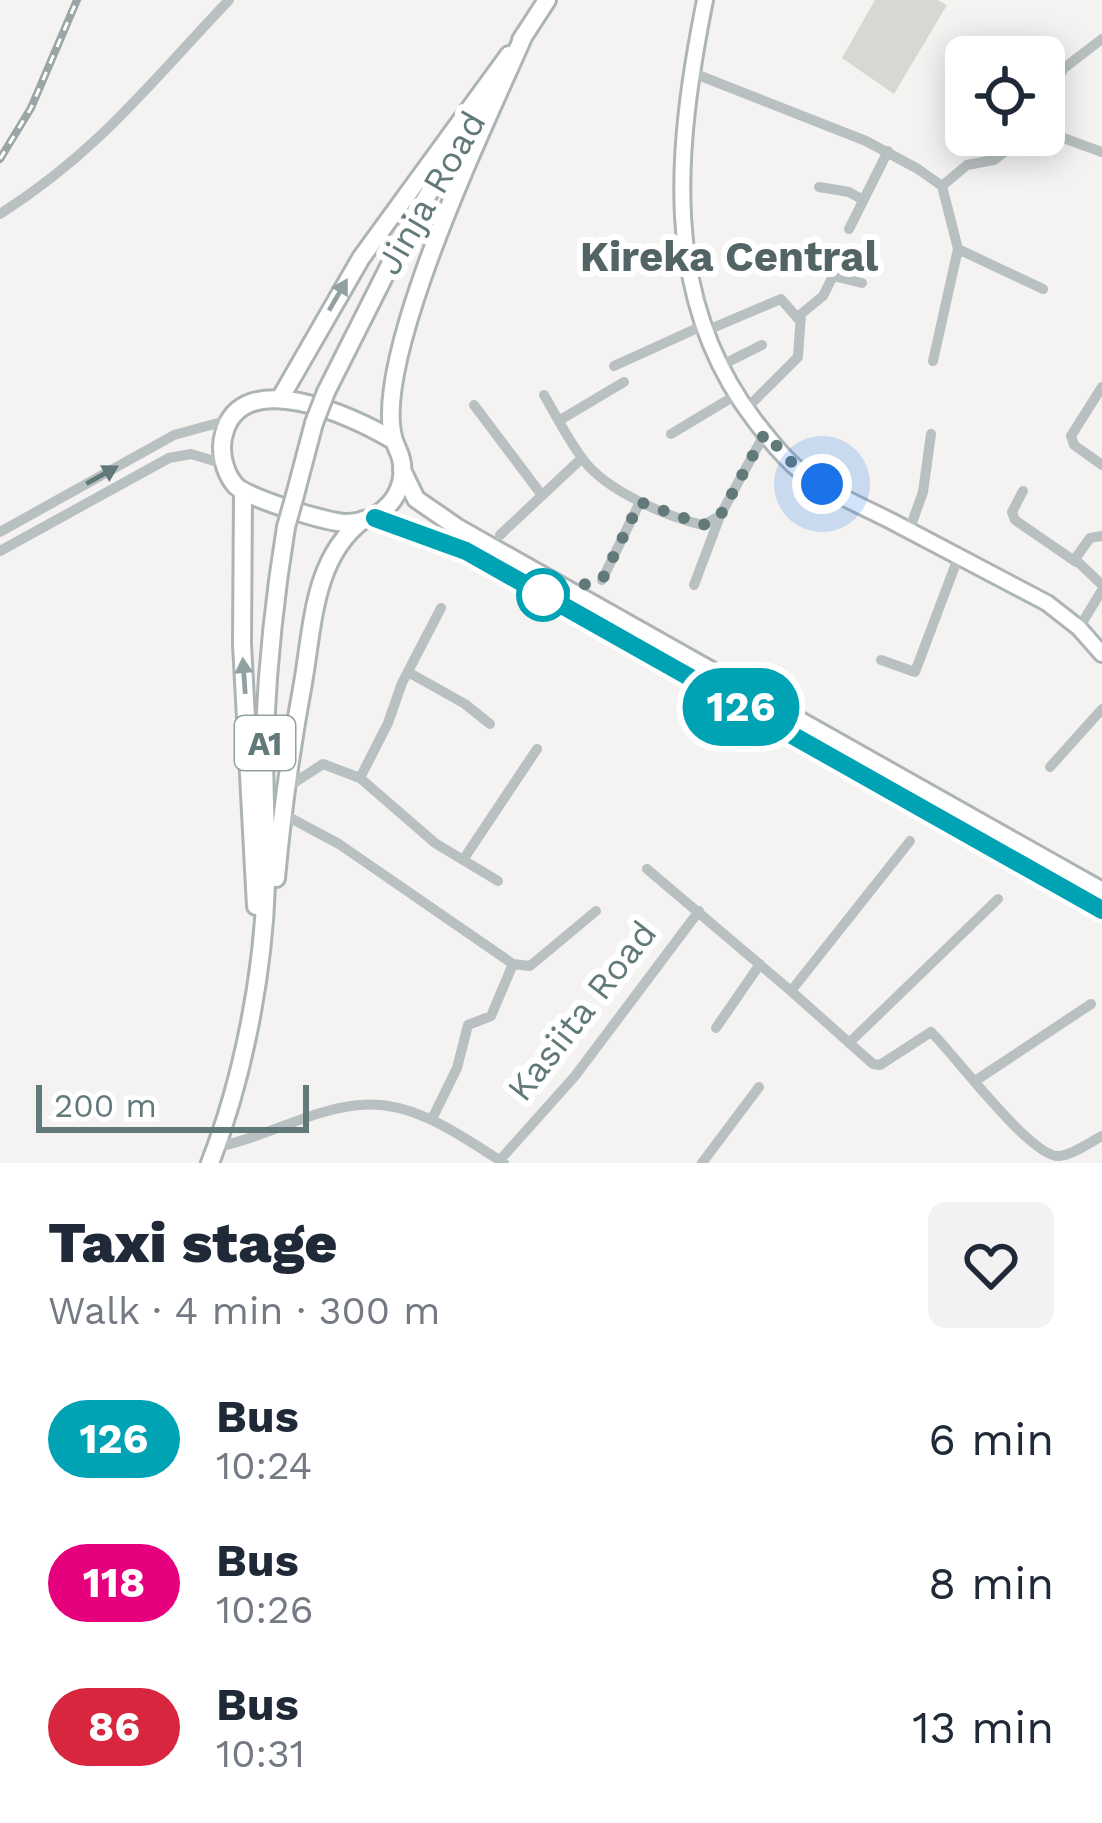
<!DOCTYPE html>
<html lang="en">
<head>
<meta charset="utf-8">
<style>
	:root { --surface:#fff; --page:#f2f2f3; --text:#1f2937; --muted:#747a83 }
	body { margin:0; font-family:"Work Sans",sans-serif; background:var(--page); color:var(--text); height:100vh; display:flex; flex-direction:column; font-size:45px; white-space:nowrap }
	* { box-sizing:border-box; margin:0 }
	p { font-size:39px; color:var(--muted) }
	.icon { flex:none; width:66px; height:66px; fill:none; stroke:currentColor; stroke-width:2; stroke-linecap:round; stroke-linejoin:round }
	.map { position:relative; height:1163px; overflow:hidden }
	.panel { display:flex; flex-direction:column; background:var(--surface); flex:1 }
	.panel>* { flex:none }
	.badge { padding:0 24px; border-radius:39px; font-size:42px; line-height:78px }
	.controls { position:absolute; left:945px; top:36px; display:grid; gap:24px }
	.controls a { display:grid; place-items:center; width:120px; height:120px; border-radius:18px; background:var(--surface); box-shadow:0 6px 30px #0003; font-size:60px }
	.scale { position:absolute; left:36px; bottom:30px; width:273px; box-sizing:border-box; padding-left:12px; border:6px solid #62797a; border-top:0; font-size:33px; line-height:42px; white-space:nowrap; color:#62797a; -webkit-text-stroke:9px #fff; paint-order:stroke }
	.you { position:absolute; width:60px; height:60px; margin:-30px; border:9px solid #fff; border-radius:50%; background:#1a73e8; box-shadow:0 0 0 18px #1a73e833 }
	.map>.badge { position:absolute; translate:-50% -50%; box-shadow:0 0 0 6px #fff }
	.round { display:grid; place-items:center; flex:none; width:126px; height:126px; border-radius:18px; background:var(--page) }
	.overview { display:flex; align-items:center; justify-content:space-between; height:204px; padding:0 48px }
	h1 { font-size:57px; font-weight:800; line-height:90px }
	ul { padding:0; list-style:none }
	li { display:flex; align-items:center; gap:36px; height:144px; padding:0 48px }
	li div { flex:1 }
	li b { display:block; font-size:45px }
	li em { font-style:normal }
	li .badge { min-width:132px; font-weight:700; text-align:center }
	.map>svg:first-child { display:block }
	.garden { fill:#d6d9d1 }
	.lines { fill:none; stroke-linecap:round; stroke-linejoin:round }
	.major-casing { stroke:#adb5b6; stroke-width:20 }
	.highway-casing { stroke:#adb4b5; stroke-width:22 }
	.minor { stroke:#b9c0c1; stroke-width:10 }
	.major { stroke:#fff; stroke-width:14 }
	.highway { stroke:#fff; stroke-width:16 }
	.rail-casing { stroke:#9aa5a6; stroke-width:8 }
	.rail { stroke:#fff; stroke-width:3; stroke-dasharray:9; stroke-linecap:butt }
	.highway-bridge-casing { stroke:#adb4b5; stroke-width:22; stroke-linecap:butt }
	.highway-bridge { stroke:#fff; stroke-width:16 }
	.oneway { fill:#91a1a2 }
	.oneway2 { fill:#62797a }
	.line-casing { stroke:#fff; stroke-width:27 }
	.line { stroke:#00a3b4; stroke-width:18 }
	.walk { stroke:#62797a; stroke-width:12; stroke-dasharray:0 21.6 }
	.stop-dot { fill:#fff; stroke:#00a3b4; stroke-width:6 }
	.labels { text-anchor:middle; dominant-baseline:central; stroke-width:12; stroke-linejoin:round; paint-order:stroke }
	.shield { fill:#fff; stroke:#91a1a2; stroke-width:3 }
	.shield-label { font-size:33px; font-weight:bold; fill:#62797a }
	.street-label { font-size:36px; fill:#62797a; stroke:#fff }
	.quarter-label { font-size:42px; font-weight:bold; fill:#536465; stroke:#fff }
</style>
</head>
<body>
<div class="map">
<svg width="1102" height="1163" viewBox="0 0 1102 1163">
	<rect width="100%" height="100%" fill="#f5f3f1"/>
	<path class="garden" d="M875 0H938L947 5 894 94 842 58Z"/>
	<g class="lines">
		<g class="major-casing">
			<path id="major" d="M705 0C676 146 659 296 755 421 769 439 786 461 805 475 832 494 864 507 893 522 945 549 996 576 1047 603L1079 628 1102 654"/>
		</g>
		<g class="highway-casing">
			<path id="highway" d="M521 40 547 0
				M326 392 411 223 489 93
				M281 397 361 258 509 55
				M391 439C353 416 241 365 224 434 219 450 224 472 235 485 246 498 329 523 346 523 386 523 415 485 397 448 361 377 491 112 524 35
				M402 470 416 499 458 528 1102 891
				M243 493 242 644 256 906
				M295 495 314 423
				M375 517 466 551 1102 910
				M276 878C282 812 291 748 303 683 313 626 313 558 363 520
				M210 1163C243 1079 263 975 266 885 268 833 262 780 265 728 268 661 275 594 286 527"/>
		</g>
		<path class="minor" d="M693 73 866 141 918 169 942 186 958 249 1043 289
			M1044 103 1064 68 1102 39
			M1044 131 1102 152
			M942 186 967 165 994 160 1026 135
			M819 187 849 192 863 200
			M0 214C98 152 151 82 229 0
			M849 229 888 151
			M703 332 781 299 800 321
			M933 361 958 249
			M614 366 702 326
			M720 366 762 345
			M1102 387 1071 436 1074 445 1102 465
			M544 395C557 417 569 442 585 462 608 491 667 517 703 525L720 516 765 433
			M474 405 541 494
			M746 409 798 357 801 314 823 296 833 276 862 283
			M560 420 624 382
			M671 434 736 395
			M1023 491 1012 512 1015 520 1076 562
			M909 531 923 492 931 434
			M0 532 174 435 229 420
			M500 535 582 458
			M1102 536 1090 538 1075 559 1102 585
			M0 551 169 458 191 454 224 464
			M602 580 640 502
			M694 585 720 516
			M1079 628 1102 590
			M881 660 915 672 958 558
			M408 672 465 704 490 724
			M1050 767 1102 709
			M360 778 435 843 498 881
			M286 788 323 764 360 778 388 723 402 683 441 608
			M283 814 339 844 513 964 491 1016 468 1025 457 1068 432 1119
			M910 841 791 991 873 1064 880 1065 931 1032C954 1054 1031 1158 1059 1156 1073 1155 1090 1142 1102 1136
			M463 860 537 749
			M647 869 791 991
			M513 964 530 966 596 911
			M716 1028 760 964
			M849 1043 998 899
			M975 1081 1091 1004
			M217 1147C265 1138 311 1109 360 1105 414 1100 461 1136 504 1163
			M500 1160 575 1076 699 911
			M702 1163 759 1087"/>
		<use href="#major" class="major"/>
		<use href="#highway" class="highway"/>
		<g class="rail-casing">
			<path id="rail" d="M0 159 31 108 77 0"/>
		</g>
		<use href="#rail" class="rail"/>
		<g class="highway-bridge-casing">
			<path id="highway-bridge" d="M314 423 326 392
				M286 527 295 495"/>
		</g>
		<use href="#highway-bridge" class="highway-bridge"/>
	</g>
	<defs><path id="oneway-solid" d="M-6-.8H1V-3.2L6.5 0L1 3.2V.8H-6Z" transform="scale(3)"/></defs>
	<g class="oneway">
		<use href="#oneway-solid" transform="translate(338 295) rotate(-60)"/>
		<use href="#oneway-solid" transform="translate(244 676) rotate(-94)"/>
	</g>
	<use class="oneway2" href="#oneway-solid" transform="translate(102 475) rotate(-29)"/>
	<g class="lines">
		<g class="line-casing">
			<path id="line" d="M375 518 466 551 1102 910"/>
		</g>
		<use href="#line" class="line"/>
		<path class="walk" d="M543 595 602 580 640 502 703 525 720 516 765 433 795 466 822 484"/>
	</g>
	<circle class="stop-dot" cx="543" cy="595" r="24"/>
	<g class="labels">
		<rect class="shield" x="235" y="716" width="60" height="54" rx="9"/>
		<g class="shield-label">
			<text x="265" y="743">A1</text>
		</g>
		<g class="street-label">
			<text transform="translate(431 193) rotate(-60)">Jinja Road</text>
			<text transform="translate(582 1011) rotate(-52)">Kasiita Road</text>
		</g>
		<g class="quarter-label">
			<text x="729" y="256">Kireka Central</text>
		</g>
	</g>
</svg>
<div class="controls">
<a><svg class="icon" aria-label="locate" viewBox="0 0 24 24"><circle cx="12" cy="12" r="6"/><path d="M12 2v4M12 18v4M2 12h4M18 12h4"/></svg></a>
</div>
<div class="scale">200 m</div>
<div class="you" style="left:822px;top:484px"></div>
<b class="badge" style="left:741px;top:707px;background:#00a3b4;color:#fff">126</b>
</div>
<section class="panel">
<div class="overview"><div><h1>Taxi stage</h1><p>Walk · 4 min · 300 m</p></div><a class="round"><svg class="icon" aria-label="heart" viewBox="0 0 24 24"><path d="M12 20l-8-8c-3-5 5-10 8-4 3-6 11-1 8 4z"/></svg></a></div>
<ul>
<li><span class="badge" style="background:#00a3b4;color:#fff">126</span><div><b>Bus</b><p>10:24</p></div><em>6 min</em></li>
<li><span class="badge" style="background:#e6007e;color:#fff">118</span><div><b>Bus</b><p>10:26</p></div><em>8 min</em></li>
<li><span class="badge" style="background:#d7263d;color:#fff">86</span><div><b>Bus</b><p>10:31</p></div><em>13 min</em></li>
</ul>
</section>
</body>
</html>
